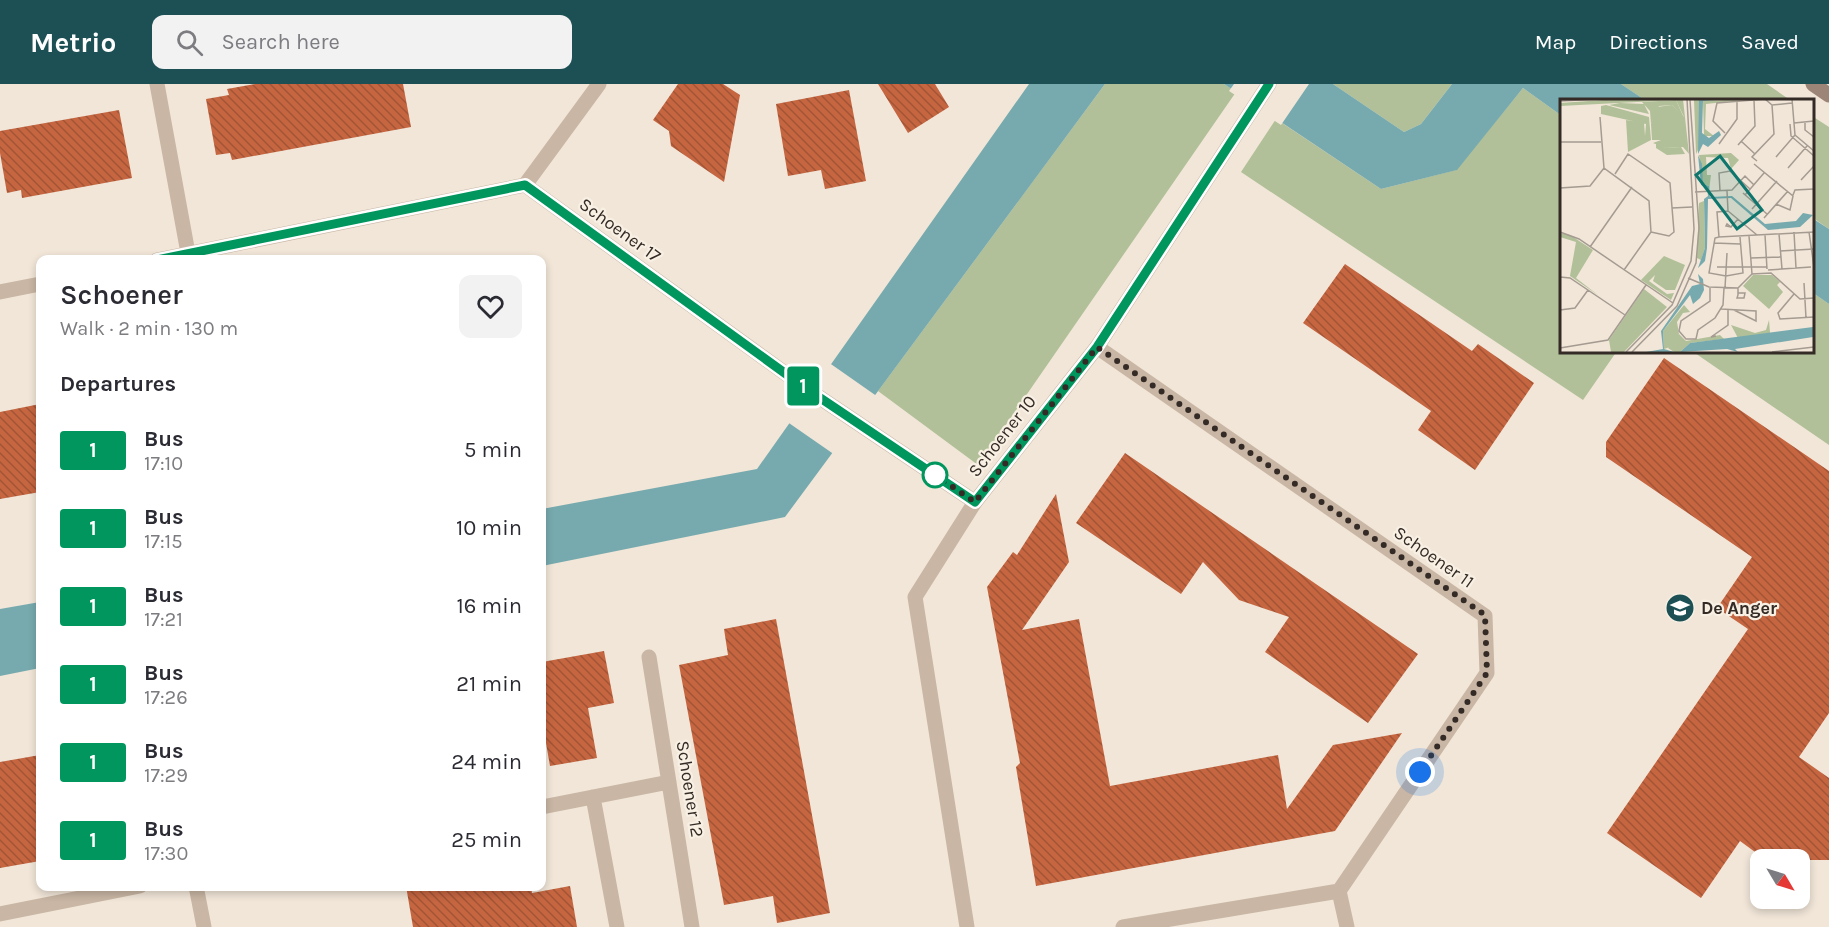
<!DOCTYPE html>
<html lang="en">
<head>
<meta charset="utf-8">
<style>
	:root { --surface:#fff; --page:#f2f2f3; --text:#2b2b33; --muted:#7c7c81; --accent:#1c5055 }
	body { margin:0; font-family:Karla,sans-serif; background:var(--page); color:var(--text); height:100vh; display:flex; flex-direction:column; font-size:22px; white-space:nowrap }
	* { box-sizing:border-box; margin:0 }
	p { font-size:20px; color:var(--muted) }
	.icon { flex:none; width:33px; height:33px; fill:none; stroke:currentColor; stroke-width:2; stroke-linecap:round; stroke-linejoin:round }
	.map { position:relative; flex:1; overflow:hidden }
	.details { position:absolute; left:36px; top:171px; width:510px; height:636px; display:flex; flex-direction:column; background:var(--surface); border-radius:12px; box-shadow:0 3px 9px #0003 }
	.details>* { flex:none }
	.badge { padding:0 12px; border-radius:4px; font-size:21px; line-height:39px }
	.needle { width:39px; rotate:128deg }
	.fabs { position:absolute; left:1750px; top:765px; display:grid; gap:12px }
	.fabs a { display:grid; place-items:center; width:60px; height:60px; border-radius:12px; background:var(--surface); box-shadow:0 3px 9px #0003; font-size:30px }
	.you { position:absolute; width:30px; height:30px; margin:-15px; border:4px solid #fff; border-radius:50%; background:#1a73e8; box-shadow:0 0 0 9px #1a73e833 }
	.map>.badge { position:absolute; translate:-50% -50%; box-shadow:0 0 0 3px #fff }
	h2 { padding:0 24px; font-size:22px; line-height:54px }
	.round { display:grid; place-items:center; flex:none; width:63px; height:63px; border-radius:12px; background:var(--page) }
	.overview { display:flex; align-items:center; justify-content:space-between; height:102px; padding:0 24px }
	h1 { font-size:28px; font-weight:600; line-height:45px }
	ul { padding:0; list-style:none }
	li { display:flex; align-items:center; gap:18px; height:78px; padding:0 24px }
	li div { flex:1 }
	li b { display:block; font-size:22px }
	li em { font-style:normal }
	li .badge { min-width:66px; font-weight:700; text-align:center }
	header { display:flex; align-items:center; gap:36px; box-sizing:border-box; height:84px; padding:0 30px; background:var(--accent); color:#fff }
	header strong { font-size:28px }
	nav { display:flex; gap:33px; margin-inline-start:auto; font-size:21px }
	.search { width:420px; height:54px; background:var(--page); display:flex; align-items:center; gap:15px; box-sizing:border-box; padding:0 21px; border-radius:12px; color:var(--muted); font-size:22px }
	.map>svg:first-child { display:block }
	.green { fill:#b1c098 }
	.water { fill:#77aaae }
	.pier { fill:#f1e6d8 }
	.building { fill:url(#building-back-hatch) }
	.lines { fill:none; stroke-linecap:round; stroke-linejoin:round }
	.minor { stroke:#c9b6a4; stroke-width:15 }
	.tertiary { stroke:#c9b6a4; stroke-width:15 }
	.secondary { stroke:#9c8576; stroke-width:15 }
	.line-casing { stroke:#fff; stroke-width:14 }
	.line { stroke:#00965e; stroke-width:9 }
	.walk { stroke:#342b26; stroke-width:6; stroke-dasharray:0 10.8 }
	.stop-dot { fill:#fff; stroke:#00965e; stroke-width:3 }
	.labels { text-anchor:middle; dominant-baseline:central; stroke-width:4.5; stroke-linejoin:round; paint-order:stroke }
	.street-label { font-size:18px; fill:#342b26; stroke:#f9f0e4 }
	.poi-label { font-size:18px; font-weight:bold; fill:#342b26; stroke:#f9f0e4; text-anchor:start }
	.inset-road { fill:none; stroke:#a59b91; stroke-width:1.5 }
	.view { fill:#0f766e; fill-opacity:0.15; stroke:#0f766e; stroke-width:3 }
	.inset-edge { fill:none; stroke:#342b26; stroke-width:3 }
</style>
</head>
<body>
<header>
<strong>Metrio</strong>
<div class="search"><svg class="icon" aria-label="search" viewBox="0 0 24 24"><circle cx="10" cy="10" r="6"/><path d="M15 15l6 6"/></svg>Search here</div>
<nav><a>Map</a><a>Directions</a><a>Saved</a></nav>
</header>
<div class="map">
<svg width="1829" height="843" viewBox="0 0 1829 843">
	<defs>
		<pattern id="building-back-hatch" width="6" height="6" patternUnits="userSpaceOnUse" patternTransform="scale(1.5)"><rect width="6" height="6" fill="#c66641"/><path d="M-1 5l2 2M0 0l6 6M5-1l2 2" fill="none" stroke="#a25436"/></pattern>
	</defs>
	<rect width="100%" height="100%" fill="#f1e6d8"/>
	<path class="green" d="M1105 0H1224L1236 8 978 381 878 307Z
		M1333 0H1452L1421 40 1404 48Z
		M1621 0H1767L1790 16H1645Z
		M1523 4 1562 32V267H1617L1583 316 1241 88 1276 35 1381 105 1456 86Z
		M1812 32 1829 43V145L1813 134Z
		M1813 209 1829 220V361L1692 267H1812Z"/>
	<path class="water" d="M1029 0H1105L785 433 542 482V425L757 385Z
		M1224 0H1333L1404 48 1421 40 1452 0H1621L1645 16H1562V32L1523 4 1457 86 1381 105Z
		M1812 134 1829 145V220L1813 209Z
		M40 518V584L0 592V525Z"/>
	<path class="pier" d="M1234 0H1309L1281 41 1229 7Z
		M828 278 878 313 835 371 786 337Z"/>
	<path class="building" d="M255 0H403L411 43 232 76 230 69 216 71 206 15 229 11 227 5Z
		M678 0H723L740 11 724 98 671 62 669 47 653 36Z
		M878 0H935L949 23 908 49Z
		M849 6 866 97 825 105 821 86 788 92 776 20Z
		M119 26 132 94 22 114 21 106 7 109 0 69V47Z
		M1345 180 1472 267 1478 260 1534 299 1475 386 1418 346 1431 327 1303 239Z
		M1664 274 1829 387V629L1799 673 1829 694V776H1766L1740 757 1701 814 1607 749 1748 545 1717 524 1752 473 1606 373V358Z
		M40 320V408L0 415V328Z
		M1125 369 1418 570 1368 639 1265 568 1289 533 1239 516 1203 478 1181 510 1076 439Z
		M1056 410 1069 478 1022 546 1079 535 1110 702 1278 671 1287 725 1333 661 1402 649 1335 747 1036 802 1016 683 1020 679 987 503 1013 468 1017 471Z
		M776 535 830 829 777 839 773 812 724 821 679 581 728 571 724 545Z
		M604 567 614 619 588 624 597 674 550 682 542 636V578Z
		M40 671V777L0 784V678Z
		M406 802H531L532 809 570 802 577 843H413Z"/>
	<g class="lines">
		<path class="minor" d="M157 0 188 169
			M525 101 599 0
			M1097 263 1485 532 1487 589 1339 807 1123 843
			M649 573 692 843
			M593 713 617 843
			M542 723 669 698
			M196 802 204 843
			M1339 807 1347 843
			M0 830 140 802
			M967 843 915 513 975 418"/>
		<path class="tertiary" d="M157 176 525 101 804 303 975 418 1097 263 1269 0
			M0 208 40 200"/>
		<path class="secondary" d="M1813 0 1829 11"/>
	</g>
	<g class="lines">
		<g class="line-casing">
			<path id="line" d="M157 176 525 101 804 303 975 418 1097 263 1269 0"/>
		</g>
		<use href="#line" class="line"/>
		<path class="walk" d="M935 391 975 418 1097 263 1485 531 1487 589 1420 688"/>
	</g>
	<defs>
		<g id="school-disc" transform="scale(1.5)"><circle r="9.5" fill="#1c5055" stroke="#f9f0e4"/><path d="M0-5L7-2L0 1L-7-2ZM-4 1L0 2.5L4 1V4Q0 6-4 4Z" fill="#fff"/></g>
	</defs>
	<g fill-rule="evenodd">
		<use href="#school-disc" x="1680" y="524"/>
	</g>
	<circle class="stop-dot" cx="935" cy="391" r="12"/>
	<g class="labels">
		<g class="street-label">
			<text transform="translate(620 146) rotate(36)">Schoener 17</text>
			<text transform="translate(1002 352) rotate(-52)">Schoener 10</text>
			<text transform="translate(1434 473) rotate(35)">Schoener 11</text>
			<text transform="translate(690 705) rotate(81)">Schoener 12</text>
		</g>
		<g class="poi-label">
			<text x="1701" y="524">De Anger</text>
		</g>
	</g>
	<g transform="translate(1560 15)">
		<rect width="254" height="254" fill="#f1e6d8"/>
		<path d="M58 0H123L129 55 123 48 106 49 93 44 101 41H92L91 25 97 8 112 6 124 18 116 1 0 7V4ZM140 0V47L136 55 134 1ZM192 0 146 5 145 30 154 37H144L143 2ZM46 6 89 18 91 41 68 53 66 21 84 24 85 37 86 25 41 15V7ZM171 54 179 61 171 70 168 59 146 58 147 76H151L149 92V87L143 85 139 56ZM0 134 10 136 33 151 16 179 38 196 10 177 16 143 0 138ZM104 157 125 166 115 191H106L93 182 95 176 89 182 107 195 114 194 111 201 81 181ZM193 176H212L220 183 217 186 223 193 209 210 183 187ZM84 190 107 208 64 253H51L49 241ZM209 221 210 234 178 239 171 226 195 234 206 231ZM119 235 126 242 160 236 164 240 130 244 120 253H114L108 249Z" fill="#b1c098"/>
		<path d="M116 1 124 19 112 6 99 7 91 25 90 12 82 3ZM60 4 84 5 89 15 49 6ZM96 43 106 49 121 48 125 55 107 56 96 49ZM144 102 145 149 141 161 137 159 139 104ZM124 206 130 213 123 214 117 223 119 235 113 247 104 250 103 232Z" fill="#b1c098"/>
		<path d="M171 0 143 2 142 34 149 39 159 32 161 36 148 48 143 45 138 55 139 1ZM138 56 142 65 143 85 149 87 150 98 172 97 205 125 236 122 243 114 253 116 240 128 208 131 171 99 148 100 147 149 145 162 138 169 145 149 144 100 148 97 147 88 141 86ZM138 175 143 180 144 191 140 199 133 205 130 196 103 232 104 250 114 253H86L103 250 101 232 132 187 140 185ZM253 228V238L175 250 178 253 167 250 120 253 130 244Z" fill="#77aaae"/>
		<path class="inset-road" d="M0 2 41 0M40 18 44 69 89 102 91 133 64 171M245 23V31L254 38M234 24 254 22M230 25 231 37 254 57M165 34 153 22 157 4 205 0 212 6 232 4M235 36 254 52M181 42 195 55M0 43H41M159 45 177 20V2M178 46 195 27 194 1M216 58 235 36 232 0M197 62 192 58 214 35 212 6M194 65 233 97 230 111 216 105M228 69 247 47M55 75 68 55 110 84 114 133 109 137 91 133M241 81 254 67M0 89 30 87 44 69M160 92 159 74 170 72 190 90M167 92 168 112 197 136M135 93 172 91 185 77 194 86M183 94 207 115M185 96 204 74M233 96 235 91 254 90M112 109 132 108M192 110 217 82M168 112 157 113 159 138 254 133M204 119 228 92M171 128 166 127 167 125 171 128 178 120M0 133 19 140 113 204M234 133 236 169M249 133 254 168M219 135 222 170M205 136 207 170M189 137 192 175M159 138 155 139 149 174 166 177 183 174 180 138M154 144 180 145M30 148 72 88M220 152 254 150M191 159 221 158M157 168H207M208 171 251 168M0 178 10 179 65 216M128 179 149 188 178 189 192 175 211 174 240 200 254 199M244 184 246 219M150 188V202L121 222 119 232 126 240H136L138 231 155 219 163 206 164 189M165 189 167 154M178 194H185L184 199H177L178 196V189M234 195 218 214 220 220 254 218M161 210 196 212V222L174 211M0 211 15 209 28 191M156 237 151 238 168 226V211M0 249 48 241 86 186M66 253 112 206 131 162 134 130 127 0M72 253 117 207 136 164 139 129 130 1M212 253 254 248"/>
		<path class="view" d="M160 57 202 111 177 130 136 76Z"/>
		<rect width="254" height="254" class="inset-edge"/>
	</g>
</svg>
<div class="fabs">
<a><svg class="needle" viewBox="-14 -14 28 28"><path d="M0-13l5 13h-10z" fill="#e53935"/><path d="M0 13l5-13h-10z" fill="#7c7c81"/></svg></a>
</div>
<div class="you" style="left:1420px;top:688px"></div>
<b class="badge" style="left:803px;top:302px;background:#00965e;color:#fff">1</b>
<section class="details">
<div class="overview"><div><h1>Schoener</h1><p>Walk · 2 min · 130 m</p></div><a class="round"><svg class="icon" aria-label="heart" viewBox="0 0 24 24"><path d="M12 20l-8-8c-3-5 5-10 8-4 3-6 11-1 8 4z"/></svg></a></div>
<h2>Departures</h2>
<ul>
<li><span class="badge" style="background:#00965e;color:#fff">1</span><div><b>Bus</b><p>17:10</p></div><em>5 min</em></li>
<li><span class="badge" style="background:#00965e;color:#fff">1</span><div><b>Bus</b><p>17:15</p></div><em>10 min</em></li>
<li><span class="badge" style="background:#00965e;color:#fff">1</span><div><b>Bus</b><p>17:21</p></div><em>16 min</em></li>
<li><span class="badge" style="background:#00965e;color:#fff">1</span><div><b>Bus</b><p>17:26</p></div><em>21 min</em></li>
<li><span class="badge" style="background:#00965e;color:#fff">1</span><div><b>Bus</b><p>17:29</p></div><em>24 min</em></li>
<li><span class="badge" style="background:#00965e;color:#fff">1</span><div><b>Bus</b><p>17:30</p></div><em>25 min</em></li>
</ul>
</section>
</div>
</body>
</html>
